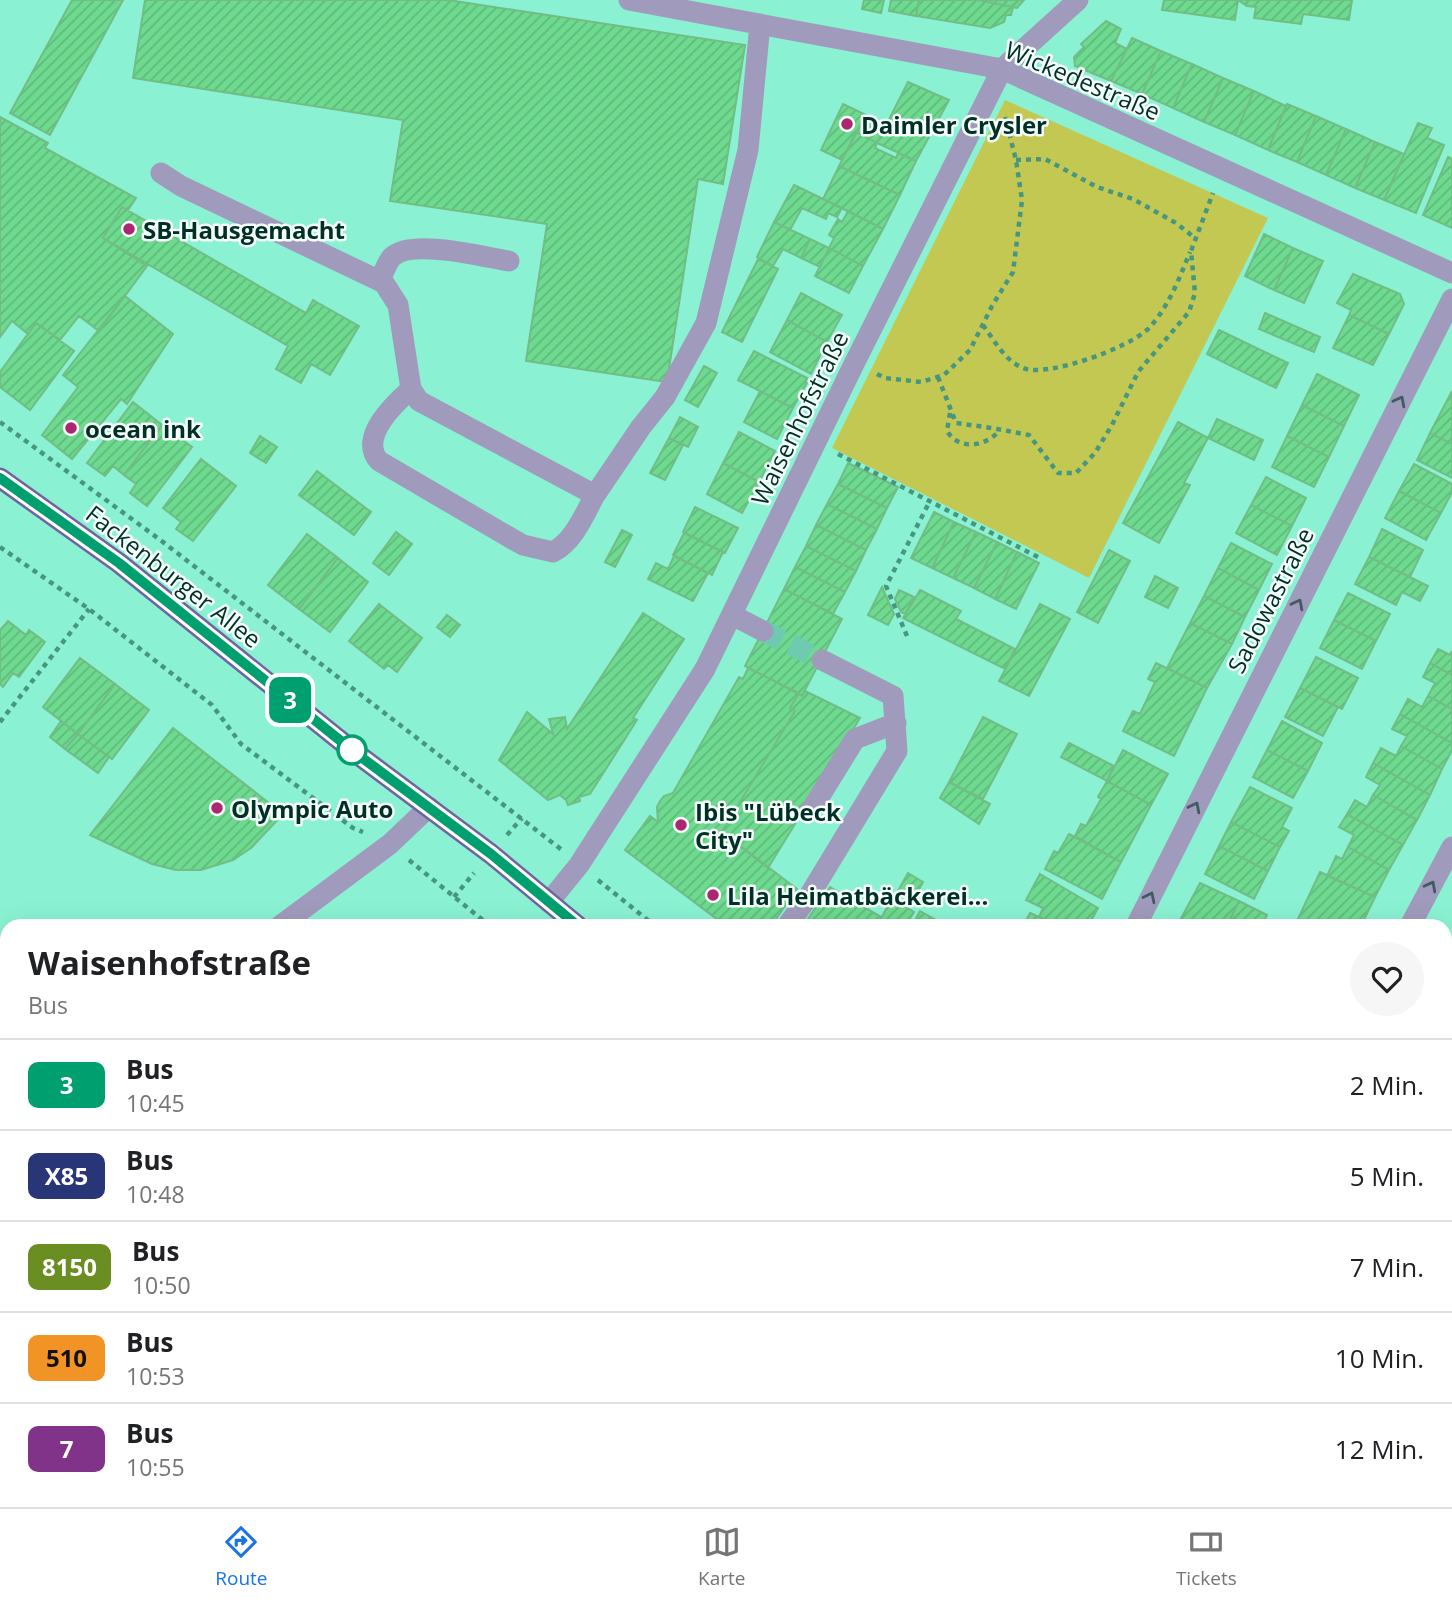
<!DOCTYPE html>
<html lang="de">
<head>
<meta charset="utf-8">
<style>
	:root { --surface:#fff; --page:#f6f6f6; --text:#202124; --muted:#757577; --line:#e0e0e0; --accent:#1a73e8 }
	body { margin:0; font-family:"Open Sans",sans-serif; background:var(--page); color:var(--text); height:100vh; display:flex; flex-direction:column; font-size:26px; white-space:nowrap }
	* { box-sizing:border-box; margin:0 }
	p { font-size:23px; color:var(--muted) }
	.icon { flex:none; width:38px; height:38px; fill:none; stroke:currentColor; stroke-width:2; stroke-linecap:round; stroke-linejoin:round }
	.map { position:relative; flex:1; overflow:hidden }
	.sheet { position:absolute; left:0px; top:919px; width:1452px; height:590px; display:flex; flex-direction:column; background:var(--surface); border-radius:21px 21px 0 0; box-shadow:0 7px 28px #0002 }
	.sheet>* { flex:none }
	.badge { padding:0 14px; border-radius:10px; font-size:24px; line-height:46px }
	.map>.badge { position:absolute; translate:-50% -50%; box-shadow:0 0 0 4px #fff }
	.round { display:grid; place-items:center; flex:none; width:74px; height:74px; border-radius:37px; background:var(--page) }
	.head { display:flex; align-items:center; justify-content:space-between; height:119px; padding:0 28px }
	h1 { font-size:33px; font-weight:700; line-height:52px }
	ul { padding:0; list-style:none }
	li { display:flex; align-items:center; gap:21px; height:91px; padding:0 28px; border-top:2px solid var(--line) }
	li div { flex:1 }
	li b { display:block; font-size:26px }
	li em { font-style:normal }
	li .badge { min-width:77px; font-weight:700; text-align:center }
	.menu { display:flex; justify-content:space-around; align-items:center; height:98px; border-top:2px solid var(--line); background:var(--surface); font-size:19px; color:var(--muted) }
	.menu a { display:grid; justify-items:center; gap:4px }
	.menu .on { color:var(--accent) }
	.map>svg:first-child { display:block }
	.park { fill:#c2c852 }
	.building { fill:url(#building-hatch); stroke:#72bc86; stroke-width:2 }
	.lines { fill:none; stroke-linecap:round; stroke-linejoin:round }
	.minor-tunnel { stroke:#6ecbaf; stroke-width:21; stroke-dasharray:21 10; stroke-linecap:butt }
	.path { stroke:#489680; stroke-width:4.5; stroke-dasharray:5 5; stroke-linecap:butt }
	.minor { stroke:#a09bbc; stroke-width:21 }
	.major { stroke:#7064a0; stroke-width:21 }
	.oneway { stroke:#405b61 }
	.line-casing { stroke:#fff; stroke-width:16 }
	.line { stroke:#009f6f; stroke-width:10 }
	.poi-dot { fill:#ab2770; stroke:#f5fefb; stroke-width:2.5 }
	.stop-dot { fill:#fff; stroke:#009f6f; stroke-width:3.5 }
	.labels { text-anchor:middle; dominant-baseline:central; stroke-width:5; stroke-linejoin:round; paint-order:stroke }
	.street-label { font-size:24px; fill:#003025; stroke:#f5fefb }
	.poi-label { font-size:24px; font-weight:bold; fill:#003025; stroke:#f5fefb; text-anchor:start }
</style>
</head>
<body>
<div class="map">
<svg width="1452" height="1507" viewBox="0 0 1452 1507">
	<defs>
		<pattern id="building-hatch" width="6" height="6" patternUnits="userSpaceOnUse" patternTransform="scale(1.75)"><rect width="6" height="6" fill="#6eda8f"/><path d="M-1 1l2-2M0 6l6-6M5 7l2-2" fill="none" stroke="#5ebb7b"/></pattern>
	</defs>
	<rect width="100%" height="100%" fill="#8af2d2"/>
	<path class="park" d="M1005 100 1268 218 1089 578 832 448Z
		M93 1502H742L738 1507H89Z"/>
	<path class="building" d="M72 0H123L50 135 10 113Z
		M145 0H448L745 45 723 184 698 179 667 382 526 361 547 224 390 201 403 120 133 78Z
		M864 0H884L881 13 862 9Z
		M891 0H919L916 16 889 11Z
		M919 0H977L1013 7 1011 15H1006L1004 22 990 28 916 16Z
		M977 0H1024L1017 8Z
		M1164 0H1238L1235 20 1162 10Z
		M1238 0H1352L1349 20 1303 14 1301 24 1254 18 1256 7 1247 6Z
		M1106 21 1121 29 1115 43 1127 49 1111 81 1075 66 1074 57 1084 47 1081 44Z
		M1132 38 1161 51 1142 94 1111 81Z
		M1161 51 1192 64 1173 108 1142 94Z
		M1192 64 1223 78 1204 122 1173 108Z
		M1223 78 1254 91 1235 135 1204 122Z
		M908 82 949 100 916 161 877 143Z
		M1254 91 1286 106 1268 150 1235 135Z
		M843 104 866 115 842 160 821 150Z
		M1287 104 1316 116 1297 162 1268 150Z
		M866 115 886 125 877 143 856 132Z
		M1316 116 1346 129 1326 175 1297 162Z
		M0 117 48 143 45 148 136 198 128 210 122 207 103 238 147 266 99 331 79 316 60 340 36 323 28 334 12 321 0 337Z
		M1418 123 1432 128 1427 138 1444 145 1416 213 1384 200Z
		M1346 129 1375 142 1355 188 1326 175Z
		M856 132 877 143 875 148 896 158 898 153 916 161 900 195 839 166Z
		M1375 142 1404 154 1384 200 1355 188Z
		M1448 157 1452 159V228L1423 215Z
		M839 166 900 195 883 229 823 199Z
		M794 185 842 208 837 217 828 213 826 219 802 208 790 230 774 222Z
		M122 207 306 313 313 300 359 326 330 375 311 364 301 383 276 369 288 346 103 238Z
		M848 211 883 229 863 266 829 248 834 238 829 235 838 219 842 222Z
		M774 222 810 239 801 258 783 249 773 266 757 257Z
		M1264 234 1293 248 1274 290 1245 276Z
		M810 239 829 248 820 267 801 258Z
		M829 248 863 266 849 293 815 276Z
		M1293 248 1323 261 1304 303 1274 290Z
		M758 259 778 269 742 342 722 332Z
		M1353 274 1400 294 1404 304 1389 334 1349 315 1351 310 1337 303Z
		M801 293 842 315 827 342 787 320Z
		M125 296 173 334 127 404 121 399 72 459 42 435 78 387 63 375Z
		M1265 313 1320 337 1314 352 1259 329Z
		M1349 315 1389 334 1373 365 1333 348Z
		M787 320 827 342 811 374 770 352Z
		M36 323 74 351 30 410 0 387V372Z
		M1219 330 1288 363 1276 388 1207 354Z
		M754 351 809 379 793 408 738 380Z
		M704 366 717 373 698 407 685 400Z
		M1317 374 1359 395 1344 426 1302 405Z
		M760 391 793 408 777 439 744 422Z
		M1452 391V444L1430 433Z
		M133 402 162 425 124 475 113 466 105 476 87 463Z
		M1302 405 1344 426 1329 457 1287 436Z
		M680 417 698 427 688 447 669 438Z
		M1217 419 1263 440 1254 460 1208 438Z
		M1178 422 1208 438 1184 483 1190 485 1159 543 1123 523Z
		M162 425 192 447 147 506 130 493 136 484 124 475Z
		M739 432 775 451 759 482 723 463Z
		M1430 433 1452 444V478L1417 460Z
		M260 436 277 447 266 463 250 453Z
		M1287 436 1329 457 1314 487 1272 467Z
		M669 438 683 445 665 480 650 473Z
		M201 459 236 486 193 541 176 529 181 522 163 508Z
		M723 463 759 482 742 513 707 494Z
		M848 463 898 487 887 508 838 484Z
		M1414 464 1452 484V492L1441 513 1399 491Z
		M317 471 371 512 354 535 299 495Z
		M1266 477 1306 498 1292 526 1251 505Z
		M838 484 887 508 877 529 827 504Z
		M1399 491 1441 513 1426 540 1385 518Z
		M827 504 877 529 866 550 816 525Z
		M1251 505 1292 526 1277 555 1236 533Z
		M695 507 738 528 725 553 683 532Z
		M934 512 954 522 932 568 911 558Z
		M954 522 976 532 953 578 932 568Z
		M816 525 866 550 856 571 806 546Z
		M1382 529 1423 550 1410 577 1369 557Z
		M622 530 632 535 615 567 605 562Z
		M396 532 412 544 389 575 373 563Z
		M976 532 997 542 974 588 953 578Z
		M684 533 723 552 712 575 673 555Z
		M307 534 338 558 299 609 268 585Z
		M997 542 1017 552 995 599 974 588Z
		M1231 543 1272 564 1259 590 1218 568Z
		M806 546 856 571 845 592 795 567Z
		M1109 550 1130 561 1098 623 1077 612Z
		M1017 552 1039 563 1016 609 995 599Z
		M674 556 708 573 693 601 648 579 656 563 668 569Z
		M1369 557 1428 586 1420 601 1402 592 1396 605 1355 584Z
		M338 558 368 582 330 632 299 609Z
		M795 567 845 592 833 614 784 589Z
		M1218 568 1259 590 1245 617 1204 596Z
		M1155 576 1178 588 1168 608 1145 597Z
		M882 587 894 614 888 625 868 615Z
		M784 589 842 619 802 696 745 666Z
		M899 590 914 597 905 614 901 612 895 599Z
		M920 590 961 611 956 619 1015 649 1005 669 903 618Z
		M1348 593 1390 614 1376 641 1334 620Z
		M1204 596 1245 617 1232 644 1190 623Z
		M379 604 422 638 397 672 388 665 384 669 349 641Z
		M1040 604 1070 619 1029 696 999 681Z
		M643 613 684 639 633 718 637 720 590 794 579 797 580 801 568 805 566 800 560 795 548 800 499 760 527 712 553 734 549 719 565 717 567 729Z
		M447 615 460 625 450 637 437 627Z
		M1334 620 1376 641 1362 669 1320 648Z
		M8 621 26 635 29 630 45 642 19 677 13 673 3 687 0 684V630Z
		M1190 623 1232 644 1207 688 1167 668Z
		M1438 649 1450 655 1452 651V675L1430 663Z
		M1316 657 1358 678 1342 709 1300 688Z
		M80 658 115 684 78 734 43 707Z
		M1156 663 1207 688 1174 756 1123 731 1133 711 1140 714 1155 682 1148 679Z
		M1430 663 1452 675V709L1428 696 1435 683 1423 677Z
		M748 668 799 693 790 708 795 711 722 832 797 889 771 926H726L625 850 650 816 658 822 657 807 660 801 664 796 673 793 739 677 743 679Z
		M115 684 149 710 112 759 78 734Z
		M1300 688 1338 707 1323 736 1285 717Z
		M805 691 860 718 768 868 722 832 795 711 790 708 799 693 802 696Z
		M1428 696 1452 709V743L1400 714 1408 699 1422 707Z
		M1400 714 1452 743V750L1442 769 1401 746 1407 736 1392 729Z
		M983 717 1017 734 983 799 949 782Z
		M61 721 78 734 65 749 50 737Z
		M1282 721 1322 743 1308 771 1267 750Z
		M173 728 283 814 251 848 233 860 201 870H176L152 864 90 835Z
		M78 734 109 757 98 773 65 749Z
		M1069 743 1114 766 1107 781 1061 757Z
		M1401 746 1442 769 1430 795 1373 763 1381 748 1396 756Z
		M1123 750 1168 774 1151 805 1107 781Z
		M1267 750 1308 771 1293 798 1253 777Z
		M1373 763 1430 795 1417 820 1373 795 1380 785 1366 777Z
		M1107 781 1151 805 1121 862 1075 836 1081 824 1086 826 1101 799 1098 797Z
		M949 782 990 804 979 824 940 798Z
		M1250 787 1292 808 1282 827 1289 831 1280 847 1231 822Z
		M1373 795 1417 820 1403 845 1347 814 1355 800 1367 807Z
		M1347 814 1403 845 1389 870 1348 847 1354 835 1339 827Z
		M1231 822 1280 847 1268 871 1219 846Z
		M1069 834 1121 862 1102 899 1045 869 1054 851 1058 853Z
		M1219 846 1268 871 1254 899 1205 874Z
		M1348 847 1389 870 1375 897 1327 876 1336 856 1342 859Z
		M1320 872 1375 897 1361 926H1309L1298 919Z
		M908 873 923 882 913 900 898 891Z
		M1040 874 1098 908 1088 926H1057L1039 917 1043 908 1026 900Z
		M1200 883 1239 901 1227 926H1177Z
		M830 887 881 917 877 926H803Z
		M892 898 914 912 905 926H877Z
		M1239 901 1267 915 1262 926H1234L1228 923Z
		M920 911 947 926H912Z
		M1030 913 1039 917 1057 926H1023Z
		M1452 1173V1333L1446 1328V1198Z
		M0 1181 7 1186V1262L0 1257Z
		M1447 1329 1452 1333V1418L1446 1413Z
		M0 1440 7 1446 8 1502 4 1507H0Z
		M967 1502H1138L1146 1507H975Z"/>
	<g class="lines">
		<path class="minor-tunnel" d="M763 631 822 660"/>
		<path class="path" d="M1016 160 1045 159 1097 187 1133 199 1176 223 1195 238
			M983 325C994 340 1005 361 1023 368 1048 378 1131 347 1149 328 1169 306 1179 279 1190 252
			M877 374 885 378 921 382 944 375 970 350 992 306 1013 272 1022 200 1016 160 1005 117
			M938 377 956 423 992 428 1029 435 1058 473H1076L1095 453 1112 425 1138 372 1189 312 1195 293 1191 251 1213 193
			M950 413 947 431C959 451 986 447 1000 430
			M0 422 159 539 562 850
			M838 454 1038 557
			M0 547 89 609 212 705 241 744 353 828 363 832
			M907 636 886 586 930 501
			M0 722 89 609
			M507 835 522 818
			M409 860 490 926
			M598 880 655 926
			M454 897 474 873
			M1205 1502 1212 1507
			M1368 1502 1375 1507
			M74 1507 78 1502"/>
		<path class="minor" d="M629 0 1002 69 1452 273
			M161 173 181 186 384 283 398 305 411 389 419 401 595 495 641 427 665 397 706 323 748 150 760 24
			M380 281C383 274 387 262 392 257 411 238 484 257 509 261
			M411 389C394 404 358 438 379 461L502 533 523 545 553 552C574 541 584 515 595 495
			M732 615 763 631
			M810 812 855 739 896 723
			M549 902 579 865 705 669 854 364 1002 69 1078 0
			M280 926 390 844 429 807
			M787 926 809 896 897 751 893 696 822 660
			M1136 926 1452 299
			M1410 926 1452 847
			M1447 950 1452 1023
			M0 1022 7 1028
			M1446 1103 1452 1093
			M0 1117 7 1123
			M0 1310 7 1301"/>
		<path class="major" d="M0 478 119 563 357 754 491 854 578 926
			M1295 1502 1302 1507"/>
	</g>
	<defs><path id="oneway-chevron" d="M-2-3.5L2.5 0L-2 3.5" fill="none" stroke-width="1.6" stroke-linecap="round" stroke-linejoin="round" transform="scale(1.75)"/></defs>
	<g class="oneway">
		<use href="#oneway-chevron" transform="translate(1400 401) rotate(-63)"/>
		<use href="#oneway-chevron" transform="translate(1298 604) rotate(-63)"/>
		<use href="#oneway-chevron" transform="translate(1195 807) rotate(-63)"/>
		<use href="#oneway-chevron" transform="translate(1431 886) rotate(-62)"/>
		<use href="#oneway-chevron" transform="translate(1150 897) rotate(-64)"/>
	</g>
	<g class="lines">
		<g class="line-casing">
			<path id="line" d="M0 478 119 563 357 754 491 854 578 926"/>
		</g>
		<use href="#line" class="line"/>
	</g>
	<g class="poi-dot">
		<circle cx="847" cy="124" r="7"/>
		<circle cx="129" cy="229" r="7"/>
		<circle cx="71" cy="428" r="7"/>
		<circle cx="217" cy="808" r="7"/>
		<circle cx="681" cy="825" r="7"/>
		<circle cx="713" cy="895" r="7"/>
	</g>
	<circle class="stop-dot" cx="352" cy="750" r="14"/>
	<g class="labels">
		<g class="street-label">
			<text transform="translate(1083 80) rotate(23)">Wickedestraße</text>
			<text transform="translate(799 418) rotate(-64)">Waisenhofstraße</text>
			<text transform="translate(174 576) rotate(38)">Fackenburger Allee</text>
			<text transform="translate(1270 600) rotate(-63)">Sadowastraße</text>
		</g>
		<g class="poi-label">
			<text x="861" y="124">Daimler Crysler</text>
			<text x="143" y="229">SB-Hausgemacht</text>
			<text x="85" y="428">ocean ink</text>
			<text x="231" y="808">Olympic Auto</text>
			<text x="695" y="811">Ibis "Lübeck<tspan x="695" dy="28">City"</tspan></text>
			<text x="727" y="895">Lila Heimatbäckerei...</text>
		</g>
	</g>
</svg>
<b class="badge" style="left:290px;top:700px;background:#009f6f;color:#fff">3</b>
<section class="sheet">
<div class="head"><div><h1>Waisenhofstraße</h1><p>Bus</p></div><a class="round"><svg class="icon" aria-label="heart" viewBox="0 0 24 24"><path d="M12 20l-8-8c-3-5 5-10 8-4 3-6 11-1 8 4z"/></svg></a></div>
<ul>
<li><span class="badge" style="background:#009f6f;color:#fff">3</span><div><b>Bus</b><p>10:45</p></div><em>2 Min.</em></li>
<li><span class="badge" style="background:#283678;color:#fff">X85</span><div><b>Bus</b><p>10:48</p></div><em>5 Min.</em></li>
<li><span class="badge" style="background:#6b8e23;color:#fff">8150</span><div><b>Bus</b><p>10:50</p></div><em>7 Min.</em></li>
<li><span class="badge" style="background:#f29326;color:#111">510</span><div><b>Bus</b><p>10:53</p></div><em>10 Min.</em></li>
<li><span class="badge" style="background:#81338a;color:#fff">7</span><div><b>Bus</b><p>10:55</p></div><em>12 Min.</em></li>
</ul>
</section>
</div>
<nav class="menu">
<a class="on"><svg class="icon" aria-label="directions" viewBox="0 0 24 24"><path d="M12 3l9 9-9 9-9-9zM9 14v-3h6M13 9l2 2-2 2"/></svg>Route</a>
<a><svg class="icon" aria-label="map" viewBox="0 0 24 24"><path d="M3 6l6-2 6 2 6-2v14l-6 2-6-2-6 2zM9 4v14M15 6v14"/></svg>Karte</a>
<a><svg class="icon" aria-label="tickets" viewBox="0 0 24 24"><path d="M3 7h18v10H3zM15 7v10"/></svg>Tickets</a>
</nav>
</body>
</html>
